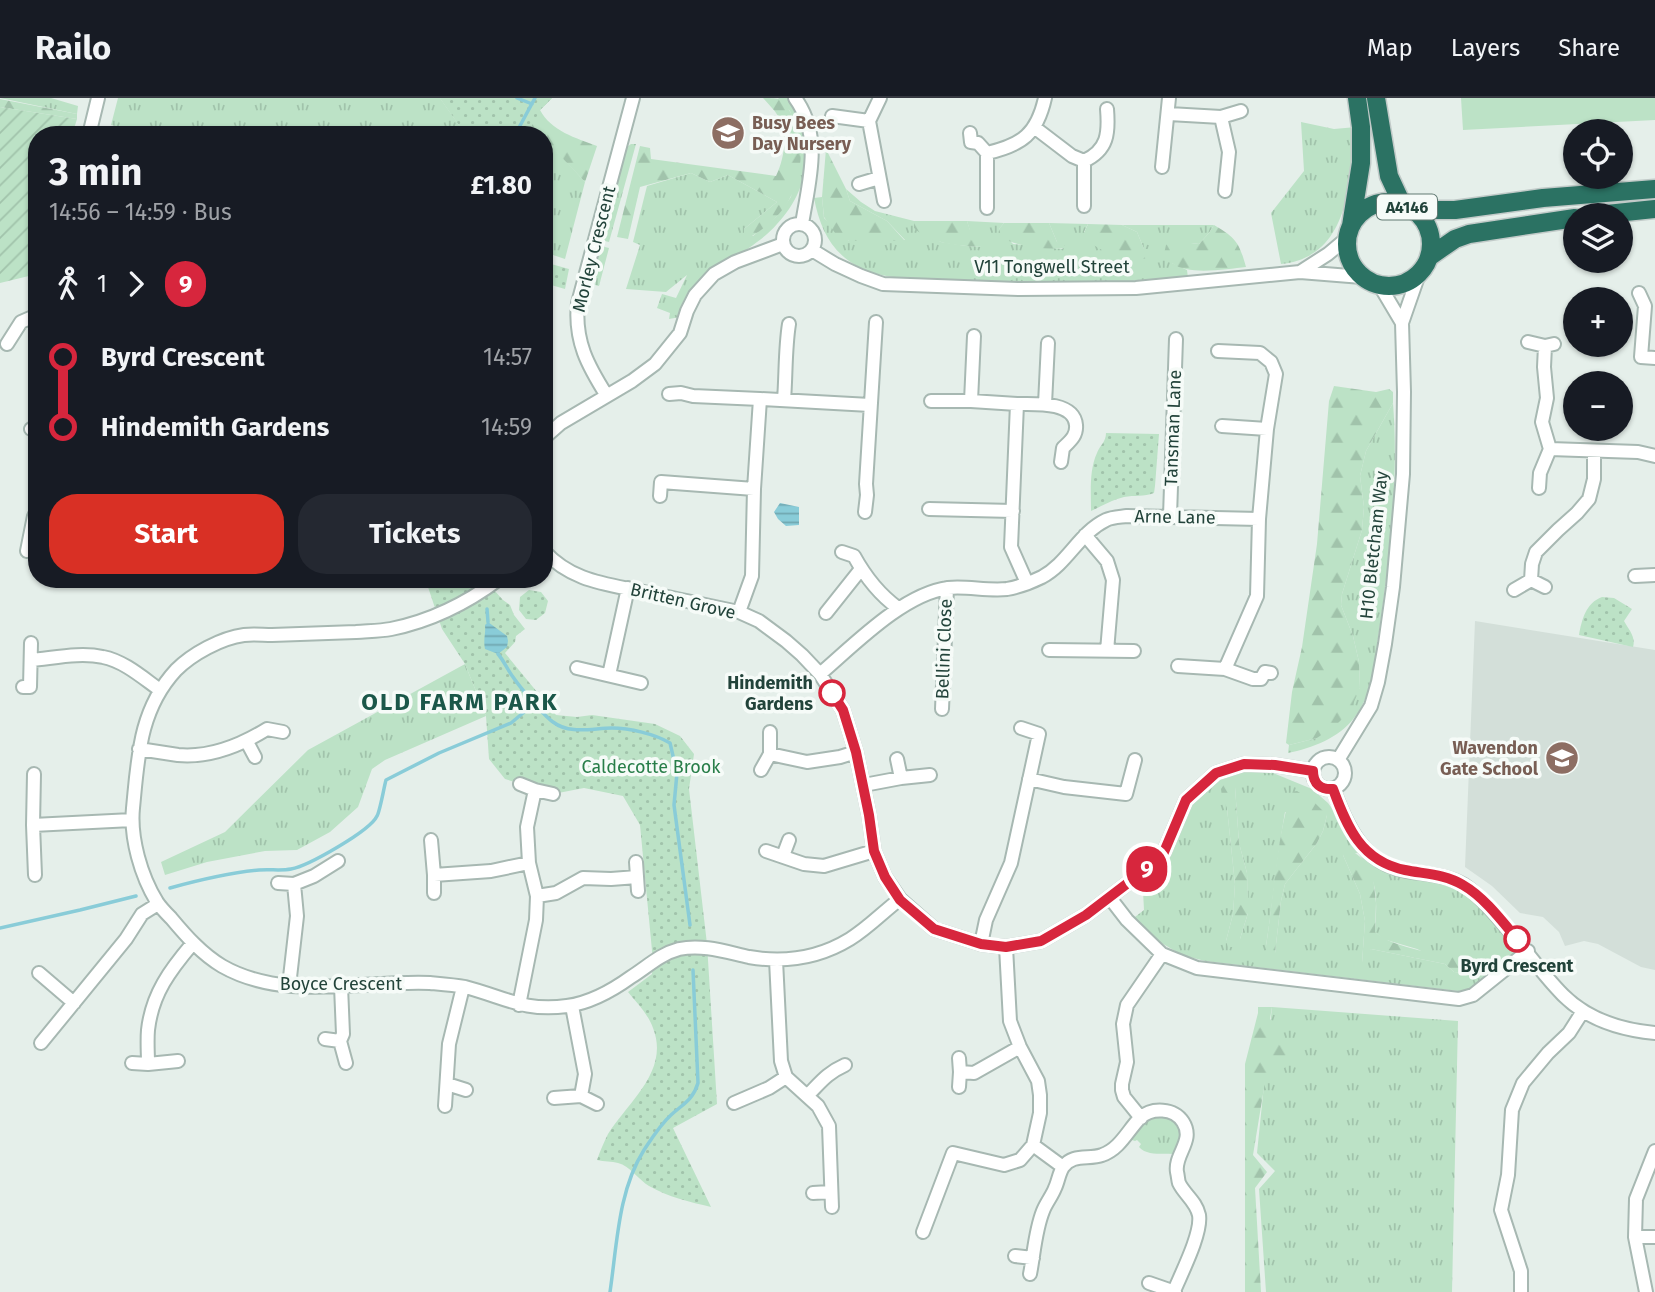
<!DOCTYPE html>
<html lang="en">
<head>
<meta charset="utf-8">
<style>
	:root { --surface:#171b24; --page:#242831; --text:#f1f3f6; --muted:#9ea1a6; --line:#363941; --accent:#d93025 }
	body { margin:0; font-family:"Fira Sans",sans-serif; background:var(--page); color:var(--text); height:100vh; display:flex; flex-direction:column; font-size:26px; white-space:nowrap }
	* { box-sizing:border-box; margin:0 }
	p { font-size:23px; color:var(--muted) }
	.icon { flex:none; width:38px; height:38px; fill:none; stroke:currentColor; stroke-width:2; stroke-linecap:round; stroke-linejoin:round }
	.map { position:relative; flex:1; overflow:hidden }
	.sheet { position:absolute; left:28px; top:28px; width:525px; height:462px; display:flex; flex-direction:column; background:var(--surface); border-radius:28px; box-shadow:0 2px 5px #0004 }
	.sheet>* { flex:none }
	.badge { padding:0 14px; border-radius:23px; font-size:24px; line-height:46px }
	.controls { position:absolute; left:1563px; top:21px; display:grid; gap:14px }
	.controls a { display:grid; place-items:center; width:70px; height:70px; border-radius:50%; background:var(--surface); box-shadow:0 2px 5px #0004; font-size:35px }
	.map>.badge { position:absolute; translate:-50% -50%; box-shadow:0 0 0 4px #fff }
	.legs { display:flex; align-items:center; gap:10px; height:77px; padding:0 21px; font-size:23px }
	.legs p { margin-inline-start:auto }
	.overview { display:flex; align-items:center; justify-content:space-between; height:119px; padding:0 21px }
	h1 { font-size:38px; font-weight:700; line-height:52px }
	.primary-button { display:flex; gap:14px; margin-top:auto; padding:14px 21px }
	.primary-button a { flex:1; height:80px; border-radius:28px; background:var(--accent); color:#fff; font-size:28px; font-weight:700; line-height:80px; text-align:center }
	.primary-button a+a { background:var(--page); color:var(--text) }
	ul { padding:0 21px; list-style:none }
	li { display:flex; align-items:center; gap:24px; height:70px; font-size:26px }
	li i { display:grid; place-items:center; width:10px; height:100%; margin:0 9px; background:currentColor }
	li i::after { content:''; width:18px; height:18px; margin:-9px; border:5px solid; border-radius:50%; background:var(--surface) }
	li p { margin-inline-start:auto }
	li:first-child i { background:linear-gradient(#0000 50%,currentColor 0) }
	li:last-child i { background:linear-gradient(currentColor 50%,#0000 0) }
	header { display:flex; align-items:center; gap:42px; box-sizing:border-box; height:98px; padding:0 35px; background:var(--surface); border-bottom:2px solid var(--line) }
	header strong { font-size:33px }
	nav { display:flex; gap:38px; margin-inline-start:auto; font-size:24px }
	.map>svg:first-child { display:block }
	.built { fill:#d3dfd9 }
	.grass { fill:url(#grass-tufts); fill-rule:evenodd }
	.forest { fill:url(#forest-firs) }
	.park { fill:url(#park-dots) }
	.garden { fill:url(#garden-furrows) }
	.pitch { fill:#bce2c6 }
	.water { fill:url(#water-rules) }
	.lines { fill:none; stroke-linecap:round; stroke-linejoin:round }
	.stream { stroke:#89ccd8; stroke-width:3.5 }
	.minor-casing { stroke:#a7b8b2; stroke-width:16 }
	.highway-casing { stroke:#c1cac8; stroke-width:21 }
	.minor { stroke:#fff; stroke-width:12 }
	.highway { stroke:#2b7263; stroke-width:18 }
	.line-1-casing { stroke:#fff; stroke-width:16 }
	.line-1 { stroke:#d7263d; stroke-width:10 }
	.stop-1-dot { fill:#fff; stroke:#d7263d; stroke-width:3.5 }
	.labels { text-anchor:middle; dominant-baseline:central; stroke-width:7; stroke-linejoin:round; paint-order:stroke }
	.shield { fill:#f6fbf8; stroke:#627a73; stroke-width:2 }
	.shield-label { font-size:16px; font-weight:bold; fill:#22433a }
	.education-label { font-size:18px; font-weight:bold; fill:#785e54; stroke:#f6fbf8; text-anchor:start }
	.street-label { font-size:18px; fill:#22433a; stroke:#f6fbf8 }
	.stop-label { font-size:18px; font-weight:bold; fill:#22433a; stroke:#f6fbf8; text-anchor:end }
	.park-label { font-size:18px; fill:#287e49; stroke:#f6fbf8 }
	.district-label { font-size:24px; font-weight:bold; letter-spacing:2px; fill:#1b5749; stroke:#f6fbf8 }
</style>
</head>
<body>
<header>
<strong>Railo</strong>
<nav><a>Map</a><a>Layers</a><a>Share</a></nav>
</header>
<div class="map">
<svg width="1655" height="1194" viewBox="0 0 1655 1194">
	<defs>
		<pattern id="grass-tufts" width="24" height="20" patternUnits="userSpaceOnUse" patternTransform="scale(1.75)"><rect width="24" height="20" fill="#bce2c6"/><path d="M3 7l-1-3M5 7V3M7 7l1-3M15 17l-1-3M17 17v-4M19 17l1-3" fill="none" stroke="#a1c3ab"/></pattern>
		<pattern id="forest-firs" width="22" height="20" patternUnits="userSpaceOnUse" patternTransform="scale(1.75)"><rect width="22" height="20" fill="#bce2c6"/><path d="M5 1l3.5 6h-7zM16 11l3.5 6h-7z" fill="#a1c3ab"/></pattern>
		<pattern id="park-dots" width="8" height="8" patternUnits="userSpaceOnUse" patternTransform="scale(1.75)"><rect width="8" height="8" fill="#bce2c6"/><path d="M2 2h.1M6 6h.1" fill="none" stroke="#a1c3ab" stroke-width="1.8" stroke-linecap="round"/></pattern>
		<pattern id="garden-furrows" width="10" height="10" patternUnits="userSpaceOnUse" patternTransform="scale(1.75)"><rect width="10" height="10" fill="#bce2c6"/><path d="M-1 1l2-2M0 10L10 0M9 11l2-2" fill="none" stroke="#a1c3ab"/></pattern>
		<pattern id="water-rules" width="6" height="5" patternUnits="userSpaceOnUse" patternTransform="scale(1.75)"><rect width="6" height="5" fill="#89ccd8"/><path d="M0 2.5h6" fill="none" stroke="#70a7b0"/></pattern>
	</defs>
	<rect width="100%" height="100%" fill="#e5efea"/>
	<path class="built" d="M1475 523 1655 552V872L1641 869 1598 846 1584 843 1565 848 1559 834 1543 819 1520 815 1492 788 1465 769Z"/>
	<path class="grass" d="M0 0H51L78 8 77 16Z
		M118 0H440L466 37H150L111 27Z
		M778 0H787C817 41 811 90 777 126 771 133 764 139 757 144 750 150 741 154 735 160 715 177 698 199 680 219L669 221 670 215 657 210 662 196 676 200 687 177 666 194 626 191 640 147 633 144 647 88 691 75 710 84 728 77 777 104 744 131 753 138 776 119 791 99 799 40 790 13Z
		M1301 24 1334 31 1356 29C1350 83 1350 159 1281 166L1271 115 1304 73Z
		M544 45 552 48 585 84 565 161 544 154Z
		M631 46H636L609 144 600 142 624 51Z
		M846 91 861 104 875 113 914 123V130L941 144 966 148 982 149 970 133 967 123 1004 125 999 131 1013 146 1063 151 1057 144 1049 125 1088 126 1084 134 1144 151 1137 134 1122 127H1214L1209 135 1199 146 1191 145 1172 165 1187 172 1188 180C1101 185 1013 190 926 182 906 180 883 180 863 171 832 157 820 131 814 100L822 99 824 120 849 143 905 142 887 123 850 103Z
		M601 148 609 150 599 188 595 187 596 180 591 175 597 150Z
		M1393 305C1400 395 1386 486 1373 575 1369 590 1365 607 1354 620 1339 640 1312 650 1288 655L1289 647 1317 640 1360 590 1359 564 1353 538 1341 507 1342 496 1362 432 1364 409 1360 378 1366 353Z
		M465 566 486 618 385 662 372 671 358 709 330 734 297 752 265 753 207 764 165 777 161 764 225 734 308 652Z
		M1247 672 1268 673 1312 691 1328 705 1355 742 1366 754 1467 792 1518 851 1515 856C1499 870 1480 892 1458 893L1205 863 1182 857 1158 843 1131 822 1144 812 1143 793 1136 785 1200 693 1214 681ZM1235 689 1239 745 1247 775 1248 815 1240 841 1226 843 1233 816 1235 786 1227 710ZM1285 714 1327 717 1323 733 1317 745 1285 786 1281 803 1275 855 1266 848C1273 803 1277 758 1285 714ZM1358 755C1379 782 1377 802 1375 834L1383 841 1417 851 1466 875 1454 874 1445 866 1371 851 1362 865 1365 823 1360 796 1343 757Z
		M1272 909 1458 923 1452 1194H1266L1259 1091 1275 1073 1257 1055Z
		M1159 1017C1183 1020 1187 1038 1173 1056 1161 1055 1147 1058 1139 1049L1141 1046 1137 1042 1135 1043 1129 1041 1151 1020Z"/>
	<path class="forest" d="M440 0H552L540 12C551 33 576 40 597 48L585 84 552 49 544 45V37H466Z
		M763 0C768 0 775 0 779 1 795 9 803 51 800 66 798 76 795 89 791 98 783 116 762 134 744 142V131L777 104 728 77 710 84 691 75 640 89 628 141 617 139 640 48 650 50 651 61 776 78C784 61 789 36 778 18 774 11 768 6 763 0Z
		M0 1 77 16V21L0 9Z
		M826 51 846 91 850 103 887 123 905 143H849L835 135 824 119 822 99Z
		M914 123H967L970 132 984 139 985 144 982 149C960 148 930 146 914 130Z
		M1004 125H1049L1057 144 1064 146 1066 150C1045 152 1020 149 1002 140L999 131Z
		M1088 126 1122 127 1137 134 1144 151H1154L1153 159C1143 161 1132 163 1123 161 1115 160 1086 145 1084 137 1084 133 1087 129 1088 126Z
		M1214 127C1236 140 1239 144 1246 169 1226 171 1188 178 1172 165 1169 162 1167 159 1164 156L1166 147 1181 138 1191 145 1199 146 1209 135Z
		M1334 288 1376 294 1389 291 1393 294V305L1366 353 1360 378 1364 409 1362 432 1342 496 1341 507 1353 538 1359 564 1360 590 1350 613 1337 626 1317 640 1289 647 1286 645 1292 594 1302 549 1317 446 1329 303Z
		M1231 684 1235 689 1239 745 1247 775 1248 801V815L1240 841 1235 849H1228L1226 843 1233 816 1235 786 1227 710 1222 699 1221 691 1225 685Z
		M1297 693 1314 704 1327 717 1323 733 1317 745 1285 786 1281 803 1275 855 1267 854 1266 848C1274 797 1276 743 1291 694Z
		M1346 751C1360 756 1361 761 1372 769L1376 805 1375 834C1394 851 1442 856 1468 862L1470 871 1466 875 1454 874 1445 866 1371 851 1368 866 1362 865 1365 823 1360 796 1343 757Z
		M1258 909H1272L1270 921 1299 959 1265 984 1253 1057 1267 1074 1255 1090 1261 1194H1245V966L1258 915Z"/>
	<path class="park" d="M440 0H552L540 12 527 37H466Z
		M544 164 569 171 565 191 544 185Z
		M1106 335 1159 336 1155 388 1154 395C1144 399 1134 397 1124 399 1112 402 1102 408 1091 413 1091 395 1089 372 1097 355 1100 347 1106 344 1106 335Z
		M422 481H484L503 502 510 507 514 517 525 531 516 538 515 544 505 555 556 617 577 619 592 617 655 626 680 638 694 656 689 691 707 846 717 1006 673 1030 711 1109C690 1104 668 1099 649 1088 639 1082 630 1068 618 1065 612 1063 604 1064 597 1062 600 1053 604 1044 608 1036 628 1004 670 973 653 930 648 916 637 905 628 894L652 876 653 863 640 727 623 698 584 690 553 696 505 681 489 661 486 618 465 566 442 531 427 486Z
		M529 492 541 494 548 503 545 515 536 522 526 521 519 512 520 499Z
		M1602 499 1614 500 1632 511 1624 523C1629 532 1636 539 1633 549L1579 537C1582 521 1586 505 1602 499Z"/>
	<path class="garden" d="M0 9 77 21 72 37H37V176L0 185Z"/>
	<path class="pitch" d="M1461 0H1655V22L1463 32Z"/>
	<path class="water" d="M780 405 799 409V427L786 428 778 421 774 414Z
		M488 524 507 538 508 543 507 549 498 556 485 551C483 542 486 535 485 527Z"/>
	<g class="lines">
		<path class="stream" d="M517 0 532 6
			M515 37 535 0
			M487 511 488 524
			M498 556C504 563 507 571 513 579 519 588 544 618 553 624 570 637 593 630 612 630 629 630 655 636 670 645L677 675 674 707 690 827
			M170 790C199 782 228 775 259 772 270 771 281 773 291 771 308 768 370 733 377 718 380 713 384 689 386 682L439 655 511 625 535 605
			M0 830 80 812 136 798
			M610 1194C617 1147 618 1093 644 1052 652 1040 660 1027 671 1017 683 1006 693 1002 698 985L693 872"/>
		<g class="minor-casing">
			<path id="minor" d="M795 0C823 39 809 82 802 126
				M880 0 869 23 884 103
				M1169 16 1221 19 1241 13
				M832 18 869 23
				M1221 19 1229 54 1225 93
				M1034 29 1072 58 1084 63C1108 52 1109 35 1107 11
				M970 35 971 44 978 45 987 55V110
				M89 37 98 0
				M987 55C1022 47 1037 36 1045 0
				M1162 69 1169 0
				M859 86 879 80
				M1084 108V63
				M783 142a16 16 0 1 1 32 0a16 16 0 1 1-32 0Z
				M812 152 835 166 861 178 883 186 1019 191 1136 190 1300 174 1362 179
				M1300 174 1328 156 1347 140
				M1380 188 1402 225
				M1639 195 1645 208 1641 259 1655 260
				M1528 244 1545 248 1554 246
				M7 246 21 224 37 217
				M1218 253 1260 255 1271 264 1276 276 1267 331 1259 421 1257 498 1225 571
				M669 296 681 295 693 298 760 301
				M607 298C588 268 574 243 578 205L633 0
				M784 302C786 277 785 251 789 226
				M931 303H971L1017 306 1011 449 1027 485
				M971 303 974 238
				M1017 306C1034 306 1074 303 1076 327 1077 338 1070 343 1063 350L1061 364
				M1045 306 1048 245
				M1222 328 1267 331
				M31 331 37 333
				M544 340 561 325 632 283 655 266 680 235 687 213 695 197 714 176 735 164 783 146
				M1550 351 1638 354 1655 358
				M1539 390 1540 375 1550 351 1542 324 1547 300 1544 269 1545 248
				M660 398 661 384 754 391
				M929 411 1013 413
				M865 414 867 397 866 386 876 224
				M1170 418 1176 241
				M1085 437 1107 463 1113 482 1107 553
				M27 453 34 418
				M544 453C573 485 610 486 648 495 679 501 709 508 739 514L759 523 786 543 802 557 820 576 843 612 856 654 869 717 874 753 885 779 900 801 934 831 981 846 1006 849 1041 843 1086 817 1145 772 1164 754 1186 702 1216 675 1244 666 1275 667 1313 673
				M842 454 854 458C865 478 880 497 898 510
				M1635 478 1655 477
				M499 481C467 505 431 523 391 531 380 533 368 533 356 534 328 535 300 536 272 537 263 537 253 536 244 537 221 540 192 556 176 572 139 612 138 660 133 710 130 740 141 778 157 804 161 810 166 815 171 820 186 838 202 856 222 868 285 904 361 882 430 885 441 886 454 887 465 889 504 899 524 914 567 908 589 905 613 892 631 879 647 869 660 856 679 851 703 846 726 854 749 859 784 865 819 860 850 841 868 830 883 814 900 801
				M1531 482 1532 466 1536 454 1558 432 1577 415 1589 401 1594 381V353
				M1531 482 1545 489
				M1514 492 1531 482
				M739 514 752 478 754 391 760 301 870 307
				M826 515 861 471
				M1049 552 1134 553
				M31 562C54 560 80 554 103 559 124 563 143 580 160 592
				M1178 568 1225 571 1253 581H1261L1265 574 1271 575
				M577 570 641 585
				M820 576C854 547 903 496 948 490 967 488 987 493 1007 491 1018 489 1032 484 1042 479 1068 465 1079 435 1106 422 1112 419 1120 419 1127 418L1259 421
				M609 577 628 490
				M23 589H30L31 545
				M942 611 947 490
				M247 644 255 659
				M139 651C152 653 165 655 178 657 210 660 241 647 267 631L283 634
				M770 656 807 664 840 659 856 654
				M1313 675a16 16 0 1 1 32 0a16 16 0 1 1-32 0Z
				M897 661 901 680
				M1338 662 1371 608 1378 584 1385 546 1393 489 1403 376 1404 294 1402 225 1419 176
				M761 672 770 656V634
				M34 676 33 727 35 777
				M1029 681 1064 689 1126 696 1135 662
				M520 686 535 692 553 696
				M864 687 901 680 930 677
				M1333 691C1348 729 1362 765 1407 773 1426 776 1447 777 1464 787 1478 796 1491 811 1502 824 1523 848 1541 875 1563 897 1588 922 1622 932 1655 935
				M33 727 132 722
				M431 742 434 777 491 773 529 765
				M766 753 804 766 824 768 874 753
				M783 758 789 742
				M636 764 638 793
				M434 777V795
				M278 785 294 786
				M537 798 556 795 583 780 611 781 637 779
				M1110 800 1127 822 1162 856 1197 870 1459 901 1473 897 1528 853
				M981 846 986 822 1011 765 1039 636 1021 630
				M776 862 781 963 786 979 818 1008 829 1028 832 1109
				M39 875 74 905
				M289 888 297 818 294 786 314 778 338 763
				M341 888 343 936 340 943 346 965
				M519 907 536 822 537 798 529 765 527 729 535 692
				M572 908 585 976 581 998 597 1006
				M325 941 340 943
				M41 945 126 841 142 816 158 806
				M959 960 960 974 959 989
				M132 965 148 966 178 963
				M148 966C148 955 147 943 148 932 152 896 170 872 193 845
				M960 974 974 975 1020 949
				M447 986 466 992
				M807 998C820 985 827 975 845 967
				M554 1000 581 998
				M734 1005 769 990 786 979
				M445 1008 449 946 463 889
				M1141 1020 1124 999 1122 992V986L1127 964 1123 926 1127 907 1162 856
				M1033 1047 1063 1069
				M813 1095 830 1094
				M923 1134 953 1055 1004 1067 1020 1062 1033 1047 1040 1015V997L1038 983 1020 949 1010 923 1006 849
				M1635 1139H1655
				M1015 1158 1033 1160
				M1030 1176C1034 1156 1035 1133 1043 1113 1046 1105 1052 1098 1055 1090 1058 1084 1059 1075 1063 1069 1073 1055 1089 1062 1102 1057 1120 1051 1128 1032 1140 1020 1152 1009 1174 1010 1183 1024 1195 1043 1174 1056 1177 1074 1178 1078 1178 1082 1179 1085 1184 1096 1196 1103 1199 1117 1202 1135 1182 1174 1174 1193
				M1149 1185 1175 1194
				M1521 1194V1173L1501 1112 1508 1077 1512 1012 1523 985 1548 955 1569 935 1583 913
				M1646 1194 1635 1139 1636 1101 1655 1053"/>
		</g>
		<g class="highway-casing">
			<path id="highway" d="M1376 0 1389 78 1402 106
				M1347 146a42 42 0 1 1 84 0a42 42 0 1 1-84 0Z
				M1413 112H1455L1543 100 1655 91
				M1597 117 1655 111
				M1351 128 1361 65V29L1357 0
				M1429 159 1455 141 1469 136 1575 120"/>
		</g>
		<use href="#minor" class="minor"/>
		<use href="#highway" class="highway"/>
	</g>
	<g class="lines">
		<g class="line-1-casing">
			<path id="line-1" d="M832 595 843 612 856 654 869 717 874 753 885 779 900 802 934 831 981 846 1006 849 1041 843 1086 817 1145 772 1164 754 1186 702 1216 675 1244 666 1275 667 1313 673C1313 686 1321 692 1333 691 1347 729 1361 763 1405 772 1425 776 1445 776 1463 787 1484 799 1502 823 1517 841"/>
		</g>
		<use href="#line-1" class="line-1"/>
	</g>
	<defs>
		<g id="school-disc" transform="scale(1.75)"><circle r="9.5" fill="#8d6e63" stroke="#f6fbf8"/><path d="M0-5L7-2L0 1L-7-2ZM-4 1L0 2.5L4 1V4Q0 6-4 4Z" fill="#fff"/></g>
	</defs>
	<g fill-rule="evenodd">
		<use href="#school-disc" x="728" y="35"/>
		<use href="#school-disc" x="1562" y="660"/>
	</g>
	<g class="stop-1-dot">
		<circle cx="832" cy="595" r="12"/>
		<circle cx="1517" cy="841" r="12"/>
	</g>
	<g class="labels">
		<rect class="shield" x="1377" y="96.5" width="60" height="25" rx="5"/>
		<g class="shield-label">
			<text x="1407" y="109">A4146</text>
		</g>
		<g class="education-label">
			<text x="752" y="25">Busy Bees<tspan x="752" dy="21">Day Nursery</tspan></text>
			<text x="1538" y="650" text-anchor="end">Wavendon<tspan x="1538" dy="21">Gate School</tspan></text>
		</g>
		<g class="street-label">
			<text transform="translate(594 151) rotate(-76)">Morley Crescent</text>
			<text x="1052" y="169">V11 Tongwell Street</text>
			<text transform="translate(1173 330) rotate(-88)">Tansman Lane</text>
			<text transform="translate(1175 419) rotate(1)">Arne Lane</text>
			<text transform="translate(1374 447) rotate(-84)">H10 Bletcham Way</text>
			<text transform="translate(683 503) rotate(13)">Britten Grove</text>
			<text transform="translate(944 551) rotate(-88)">Bellini Close</text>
			<text x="341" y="886">Boyce Crescent</text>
		</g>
		<g class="stop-label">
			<text x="813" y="585">Hindemith<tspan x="813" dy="21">Gardens</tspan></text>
			<text x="1517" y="868" text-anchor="middle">Byrd Crescent</text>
		</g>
		<g class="park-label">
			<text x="651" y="669">Caldecotte Brook</text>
		</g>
		<g class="district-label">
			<text x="460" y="604">OLD FARM PARK</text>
		</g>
	</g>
</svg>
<div class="controls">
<a><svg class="icon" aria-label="locate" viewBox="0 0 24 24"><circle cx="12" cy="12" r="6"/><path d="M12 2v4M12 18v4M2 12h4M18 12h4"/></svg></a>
<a><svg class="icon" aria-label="layers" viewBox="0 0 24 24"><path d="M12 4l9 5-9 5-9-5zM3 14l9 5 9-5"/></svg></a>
<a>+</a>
<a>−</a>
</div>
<b class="badge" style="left:1147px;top:771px;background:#d7263d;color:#fff">9</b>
<section class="sheet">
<div class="overview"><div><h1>3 min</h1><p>14:56 – 14:59 · Bus</p></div><b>£1.80</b></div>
<div class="legs"><svg class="icon" aria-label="walk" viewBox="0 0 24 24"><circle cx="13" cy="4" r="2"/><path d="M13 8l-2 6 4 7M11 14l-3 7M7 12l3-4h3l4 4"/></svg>1<svg class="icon" aria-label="forward" viewBox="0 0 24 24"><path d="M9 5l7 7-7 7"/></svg><b class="badge" style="background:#d7263d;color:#fff">9</b></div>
<ul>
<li><i style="color:#d7263d"></i><b>Byrd Crescent</b><p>14:57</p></li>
<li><i style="color:#d7263d"></i><b>Hindemith Gardens</b><p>14:59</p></li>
</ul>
<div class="primary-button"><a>Start</a><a>Tickets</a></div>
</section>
</div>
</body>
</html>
